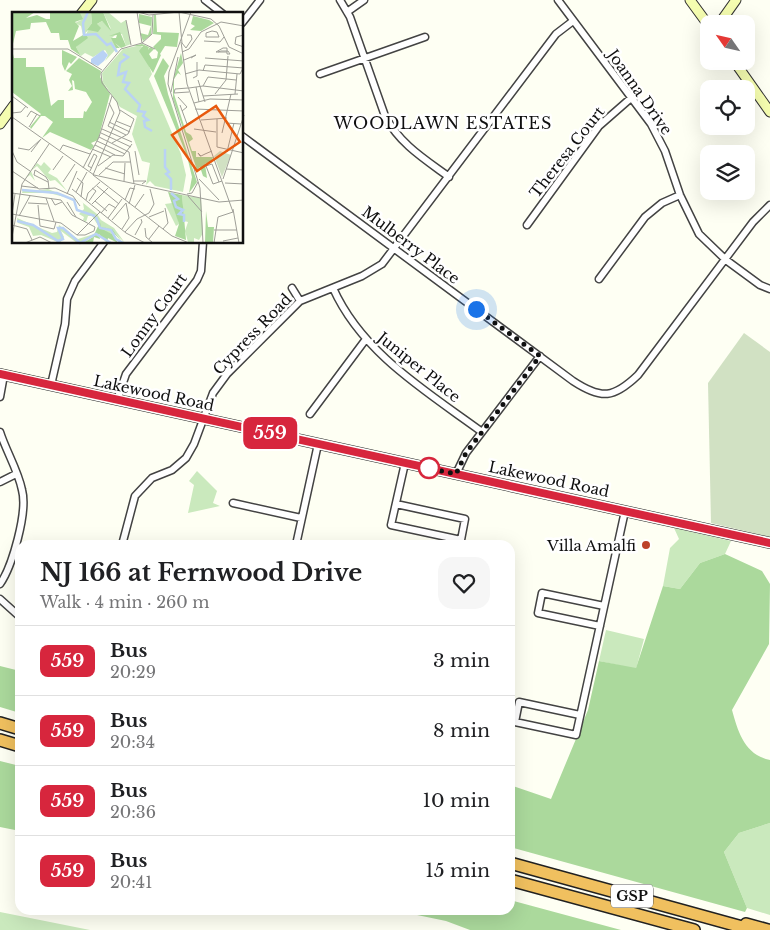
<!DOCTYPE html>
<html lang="en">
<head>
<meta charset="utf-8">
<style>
	:root { --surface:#fff; --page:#f6f6f6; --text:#202124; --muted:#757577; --line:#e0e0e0 }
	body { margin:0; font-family:"Libre Baskerville",serif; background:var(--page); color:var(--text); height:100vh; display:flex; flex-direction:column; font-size:19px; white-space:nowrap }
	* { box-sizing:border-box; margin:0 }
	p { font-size:16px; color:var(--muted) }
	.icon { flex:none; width:28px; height:28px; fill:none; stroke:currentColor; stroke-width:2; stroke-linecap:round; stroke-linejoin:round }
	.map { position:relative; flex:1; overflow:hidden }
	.drawer { position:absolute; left:15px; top:540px; width:500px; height:375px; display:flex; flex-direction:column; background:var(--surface); border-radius:15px; box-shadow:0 5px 20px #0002 }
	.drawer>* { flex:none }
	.badge { padding:0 10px; border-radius:8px; font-size:18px; line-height:32px }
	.needle { width:32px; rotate:304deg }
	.fabs { position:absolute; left:700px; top:15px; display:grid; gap:10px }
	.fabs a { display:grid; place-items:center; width:55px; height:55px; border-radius:10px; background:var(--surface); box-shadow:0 5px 20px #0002; font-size:25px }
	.you { position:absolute; width:25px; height:25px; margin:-12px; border:4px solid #fff; border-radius:50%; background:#1a73e8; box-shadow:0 0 0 8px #1a73e833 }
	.map>.badge { position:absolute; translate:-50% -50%; box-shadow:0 0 0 2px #fff }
	.round { display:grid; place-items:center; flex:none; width:52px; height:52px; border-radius:15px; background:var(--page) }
	.overview { display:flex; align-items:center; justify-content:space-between; height:85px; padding:0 25px }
	h1 { font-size:24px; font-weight:800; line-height:38px }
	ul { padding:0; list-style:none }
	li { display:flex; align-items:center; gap:15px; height:70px; padding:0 25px; border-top:1px solid var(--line) }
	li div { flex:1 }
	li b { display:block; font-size:19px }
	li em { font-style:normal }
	li .badge { min-width:55px; font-weight:700; text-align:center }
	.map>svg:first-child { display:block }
	.green { fill:#cae9bd }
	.forest { fill:#abd99c }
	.cemetery { fill:#d1e1c3 }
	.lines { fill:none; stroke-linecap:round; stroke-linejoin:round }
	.street-casing { stroke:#434343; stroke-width:9 }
	.secondary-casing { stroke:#323232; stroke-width:11 }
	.primary-casing { stroke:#212121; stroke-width:12 }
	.highway-casing { stroke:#212121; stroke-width:14 }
	.street { stroke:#fff; stroke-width:6 }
	.secondary { stroke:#f5fdb0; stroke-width:9 }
	.primary { stroke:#f5f06d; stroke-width:10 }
	.highway { stroke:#f0c05f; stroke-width:11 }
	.line-casing { stroke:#fff; stroke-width:11 }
	.line { stroke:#d7263d; stroke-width:8 }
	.walk { stroke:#101010; stroke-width:5; stroke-dasharray:0 9 }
	.stop-dot { fill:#fff; stroke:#d7263d; stroke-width:2.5 }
	.poi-dot { fill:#bd422a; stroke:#fff; stroke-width:2 }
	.labels { text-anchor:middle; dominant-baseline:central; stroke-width:5; stroke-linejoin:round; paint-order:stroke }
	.shield { fill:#fff; stroke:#585858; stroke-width:1 }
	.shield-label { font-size:14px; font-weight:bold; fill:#101010 }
	.street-label { font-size:15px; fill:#101010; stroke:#fff }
	.poi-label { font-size:15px; fill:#101010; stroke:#fff; text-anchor:end }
	.neighbourhood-label { font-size:16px; letter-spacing:1px; fill:#101010; stroke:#fff }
	.inset-river { fill:none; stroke:#b9d2f5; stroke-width:2.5 }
	.inset-road { fill:none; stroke:#9f9f98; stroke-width:1 }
	.view { fill:#e8590c; fill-opacity:0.15; stroke:#e8590c; stroke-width:2.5 }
	.inset-edge { fill:none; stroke:#101010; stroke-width:2.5 }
</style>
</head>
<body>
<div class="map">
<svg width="770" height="930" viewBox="0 0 770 930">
	<rect width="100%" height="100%" fill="#fefff3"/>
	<path class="green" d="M197 471 217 491 213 503 220 506 188 513 194 485 189 481Z
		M674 528 731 541 725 554 700 563 680 589 663 586 670 548 679 539Z
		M606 630 644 639 636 669 599 661Z
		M770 823V915L747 908 724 852 739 833Z
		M0 912 90 930H0Z"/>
	<path class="forest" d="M725 554 762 571 770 584 769 644 732 710C738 732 745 755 770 760V823L739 833 724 852 747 908 745 912 510 847V785L551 799 588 710 599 661 636 668 663 586 680 589 700 563Z
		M0 666 20 671V713L0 707Z
		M0 761 20 766V831L0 827Z
		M510 900 621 930H470L446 921 393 910H510Z"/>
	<path class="cemetery" d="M744 333 770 352V537L711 523 708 383Z"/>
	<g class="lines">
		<g class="street-casing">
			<path id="street" d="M205 0 223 14
				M340 0 350 17 385 116C400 144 423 158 449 177
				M558 0 651 124 665 151 680 195 699 234 726 260 760 285 770 289
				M347 12 364 0
				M242 23 260 0
				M320 74 425 37
				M242 136 573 381C602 400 614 398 638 375L753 222 770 205
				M527 225 599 126 631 98
				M599 279 645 217 662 203 680 195
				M292 288 300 301
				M333 288C362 353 426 391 482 432
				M51 385 65 324 67 299 75 281 104 242
				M0 397 4 375
				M117 400 126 374 197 280 201 271 203 242
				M310 414 366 339
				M0 432C6 451 18 470 22 490 28 512 12 567 0 584
				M456 474 466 453 540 356
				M0 482 16 474
				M233 503 301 518
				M396 504 465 519 461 540 391 525 405 463
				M122 545 135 496 152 478 172 470 186 458 194 444 213 393 227 374 300 301 362 276 382 264 556 34 573 21
				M296 545 318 444
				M0 599 20 617
				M600 626 538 613 542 593 604 606
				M580 715 519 702 515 722 576 735C592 660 609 586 625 511"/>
		</g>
		<g class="secondary-casing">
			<path id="secondary" d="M690 0 709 26
				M81 14 92 0
				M719 24 736 0
				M734 61 770 112
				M0 124 14 105"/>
		</g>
		<g class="primary-casing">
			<path id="primary" d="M0 374 770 543"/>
		</g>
		<g class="highway-casing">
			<path id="highway" d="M0 723 20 729
				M0 740 20 746
				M510 863 753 930
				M510 880 694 930
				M746 924 768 930"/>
		</g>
		<use href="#street" class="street"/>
		<use href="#secondary" class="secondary"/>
		<use href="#primary" class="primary"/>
		<use href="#highway" class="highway"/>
	</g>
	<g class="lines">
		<g class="line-casing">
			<path id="line" d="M0 374 770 543"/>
		</g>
		<use href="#line" class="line"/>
		<path class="walk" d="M429 468 422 467 456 474 466 453 540 356 476 309"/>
	</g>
	<circle class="stop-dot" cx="429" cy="468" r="10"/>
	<circle class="poi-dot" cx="646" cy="545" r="5"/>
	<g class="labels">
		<rect class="shield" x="611" y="884.5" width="42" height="23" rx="4"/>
		<g class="shield-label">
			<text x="632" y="896">GSP</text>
		</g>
		<g class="street-label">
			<text transform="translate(640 92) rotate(55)">Joanna Drive</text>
			<text transform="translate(567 152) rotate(-52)">Theresa Court</text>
			<text transform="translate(411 245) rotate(37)">Mulberry Place</text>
			<text transform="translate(154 315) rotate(-54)">Lonny Court</text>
			<text transform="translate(252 334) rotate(-46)">Cypress Road</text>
			<text transform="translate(419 367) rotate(39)">Juniper Place</text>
			<text transform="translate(154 393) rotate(12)">Lakewood Road</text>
			<text transform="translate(549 479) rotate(12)">Lakewood Road</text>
		</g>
		<g class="poi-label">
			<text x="636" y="545">Villa Amalfi</text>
		</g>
		<g class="neighbourhood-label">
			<text x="443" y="123">WOODLAWN ESTATES</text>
		</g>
	</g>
	<g transform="translate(12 12)">
		<rect width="231" height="231" fill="#fefff3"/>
		<path d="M65 0H79L80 11 71 23 69 14 63 11 69 8ZM91 0H96L109 11 114 8 119 32 114 34 110 22H104L100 26 105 36 93 49 96 43 93 38 81 45 73 41 69 44 64 35 73 26 76 18 90 9 99 17ZM129 33 140 62 137 67 169 142 174 163 171 180 143 174 138 169 134 173 138 151 130 149 120 122 125 104 108 95 91 70 90 61 111 37ZM32 150 39 157 36 161 45 166 55 179 43 168 38 169 25 154 19 159 23 169 18 163 14 166 22 155 25 151 29 154ZM11 177 24 179 36 177 60 187 37 181H10ZM56 179 85 202 89 208 102 216 113 231 99 217 88 215V211L87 215 99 218 108 231 100 222 89 218 80 204H76L74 210 71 208 72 205 67 202 72 197 71 191ZM157 183 161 188 167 212 164 214 153 192 160 191ZM170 183 189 186 191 221 187 228 182 226V230H176L173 219 176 210 172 209ZM5 206 40 221 45 220 47 213 66 227 82 222 72 231H65L49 219 52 225 48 231 29 223 21 224 17 215 6 211Z" fill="#cae9bd"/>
		<path d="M0 0H23L14 6 25 3 34 7H38V0L68 1 71 7 63 10 67 14 61 29 71 23 80 11 79 0H91L99 19 90 9 85 12 89 16 86 20 76 18 73 21 76 26 64 35 69 44 59 37 56 28H48L47 21H39L34 10 19 11 18 17 4 19 0 36ZM127 2 140 5 139 23 131 29 128 21 136 23 139 14 127 11ZM142 3H144L145 20 167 21 165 35 153 34 148 42 141 35 149 27V23L141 22ZM181 4 197 8 202 11 189 19 178 18 183 14 179 12ZM108 20 114 34 109 36 103 31 108 36H104L99 26H104L105 23 97 24ZM130 32 137 35 136 38 138 35 142 37 137 42 140 47 145 46 146 40 149 43 141 61 127 39 131 34H120ZM0 38 2 46H14V55H32L39 94 46 88H52V106H71L72 99 74 100 80 90 74 80 63 77 62 69 60 68 61 78 56 79 60 74 57 68 60 62 54 59 67 46 89 59 88 65 98 82 86 128 79 131 82 134 79 138 38 120 30 126 41 110 33 104H29L19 117 18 115 29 102 0 80ZM50 38 65 45 59 52 57 50 53 59 50 52ZM169 41 171 51 166 58 169 63 166 61 162 67V82L174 120 179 123 181 127 177 130 180 139H184V145H201L200 149 193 152 195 166 191 164 188 155 185 158 161 87V68ZM151 46 157 54 152 64 156 82 185 170 177 181 180 165 175 144 142 64ZM156 180 170 183 174 228 163 224 167 212ZM194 199 196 215H202L201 231H193ZM88 210 89 215 100 217 111 231 99 218 88 216 100 222 106 231 96 226 95 231 87 222 88 227 82 225 81 231H71L81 225Z" fill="#abd99c"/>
		<path d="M208 139 219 143 210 165 202 144Z" fill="#d1e1c3"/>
		<path d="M91 38 96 43 92 49 86 54 79 51V47Z" fill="#b9d2f5"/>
		<path class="inset-river" d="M76 0 71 11 72 23 84 22 95 33 99 31 105 40M111 42 116 45 108 51 106 63 114 60 111 70 117 71 113 77 128 93 126 99 133 100 131 104 136 108 132 109 133 115 140 119M153 137V155L157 160 154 162 159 167V178M10 178 45 181 62 188 65 198 83 204M159 181 166 187 162 189 164 195 171 198 167 202 172 203V210M84 205 88 216 99 218 104 227 111 231M5 209 21 213 46 229 51 227 46 216H51L68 231 84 222 99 231"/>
		<path class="inset-road" d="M125 0 130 31 109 37 89 61 90 71 105 90 108 100 81 163 160 224 177 231M126 0 137 3 167 0 199 7 207 14 217 35 232 42M167 0 170 31 174 36 180 27 179 23H175M179 0 157 60 156 72 188 176 191 231M141 3 140 22 130 31 143 37M114 8 119 33M200 19 205 20 207 25H194V21ZM232 23 224 25 223 32 232 35M192 29 208 30 212 25M169 30 175 72 221 200M0 37H56L90 58M170 40 177 37 189 20 209 10 232 14M206 40 209 39H216L218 42H215V36H211L204 40H215M193 46 232 49M172 48 184 43 179 46M191 59 193 53 232 56M173 62 187 58 228 62 231 56M181 66 185 64V50M186 68 193 90M191 74 196 65 224 68M184 75 187 90M176 76 163 77 162 81 177 80M177 76 191 74 232 79M159 80 166 45M203 82 214 68 216 44M223 82 225 62M0 84 16 96M191 84 226 82M166 85 175 95 170 99M97 91 102 101 96 114 114 123M182 91 198 87 232 88M168 93 175 112 186 106M183 97 232 99M0 101 9 100 14 94M0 105 82 163 207 190 232 188M15 105 19 99 28 104M205 107V135L232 141M189 108 215 106M104 109 119 115M97 110 118 120M214 111 229 112M17 115 25 102M90 117 120 130M182 117 204 120M89 121 119 135M210 121 219 82M87 125 117 140 122 172M85 129 113 142M100 131 116 122 122 107 108 98M83 133 103 143M6 136 17 138 28 128M80 137 99 145M48 138 51 133 78 142M0 139 5 150 18 159M123 139 127 163M19 140 29 127M215 140 222 111M189 144 186 141 188 144H189L193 142 200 139M86 154 101 143 111 144 120 132M71 156 87 125 100 84M93 156 113 162M214 157 232 158M41 158 51 144M0 159 27 177 43 176 61 184 68 194M78 159 85 144 82 142 76 154 80 156M87 163 101 150H119M65 166 71 171 69 185M187 167 207 188M211 167 232 103M112 169 113 151M122 169H134L130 172M36 170 22 163 23 158 34 165 35 167 36 168 37 177M51 170 63 152M207 170 200 152 194 154 201 172 210 169M213 171 232 172M9 174 26 176M85 174 107 192M60 177 114 221 133 231M64 180 75 160M0 181 49 188 60 203 83 215 82 219 73 223H65M3 182 0 202 49 211 65 223M55 182 65 159M175 182 180 181 186 170M176 184 190 200M34 186 42 209M39 186 43 193 50 190M74 188 76 181 88 170M113 188 118 176 123 177M77 189 84 179 80 176M83 189 95 199M55 190 64 205M16 191 35 192M80 192 96 176M117 192 123 173M26 193 28 214 42 217 44 210M123 195 132 182M221 197 227 231M89 201 97 192 104 196M7 204 18 184M137 205 152 199M96 206 110 187M100 208 114 191M0 213 15 217 20 228M133 216 134 225 141 231M110 217 117 206 114 191M151 217 156 211 153 196M202 218H225M113 220 125 207 137 201 142 192 138 177M65 223 88 200M123 223 130 210 129 207M0 225 10 172 37 132M137 227 147 214M211 229 226 226M13 231 28 225 40 231M202 231 206 205 221 200"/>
		<path class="view" d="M204 94 228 130 185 159 160 123Z"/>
		<rect width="231" height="231" class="inset-edge"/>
	</g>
</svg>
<div class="fabs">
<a><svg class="needle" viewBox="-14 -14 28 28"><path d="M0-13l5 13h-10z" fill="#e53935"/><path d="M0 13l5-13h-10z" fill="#757577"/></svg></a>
<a><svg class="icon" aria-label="locate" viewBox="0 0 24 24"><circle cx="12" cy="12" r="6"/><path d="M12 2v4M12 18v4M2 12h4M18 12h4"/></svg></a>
<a><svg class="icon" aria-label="layers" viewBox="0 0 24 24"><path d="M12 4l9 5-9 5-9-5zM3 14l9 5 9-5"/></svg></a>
</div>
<div class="you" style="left:476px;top:309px"></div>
<b class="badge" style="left:270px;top:433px;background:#d7263d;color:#fff">559</b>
<section class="drawer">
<div class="overview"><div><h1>NJ 166 at Fernwood Drive</h1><p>Walk · 4 min · 260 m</p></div><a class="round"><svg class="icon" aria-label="heart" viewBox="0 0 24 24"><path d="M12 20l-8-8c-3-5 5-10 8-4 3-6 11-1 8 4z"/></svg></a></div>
<ul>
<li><span class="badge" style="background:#d7263d;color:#fff">559</span><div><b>Bus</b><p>20:29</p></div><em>3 min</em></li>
<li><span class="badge" style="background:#d7263d;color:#fff">559</span><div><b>Bus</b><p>20:34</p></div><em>8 min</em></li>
<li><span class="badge" style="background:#d7263d;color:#fff">559</span><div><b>Bus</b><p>20:36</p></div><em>10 min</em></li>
<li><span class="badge" style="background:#d7263d;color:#fff">559</span><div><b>Bus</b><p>20:41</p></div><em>15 min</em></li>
</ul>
</section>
</div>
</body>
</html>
